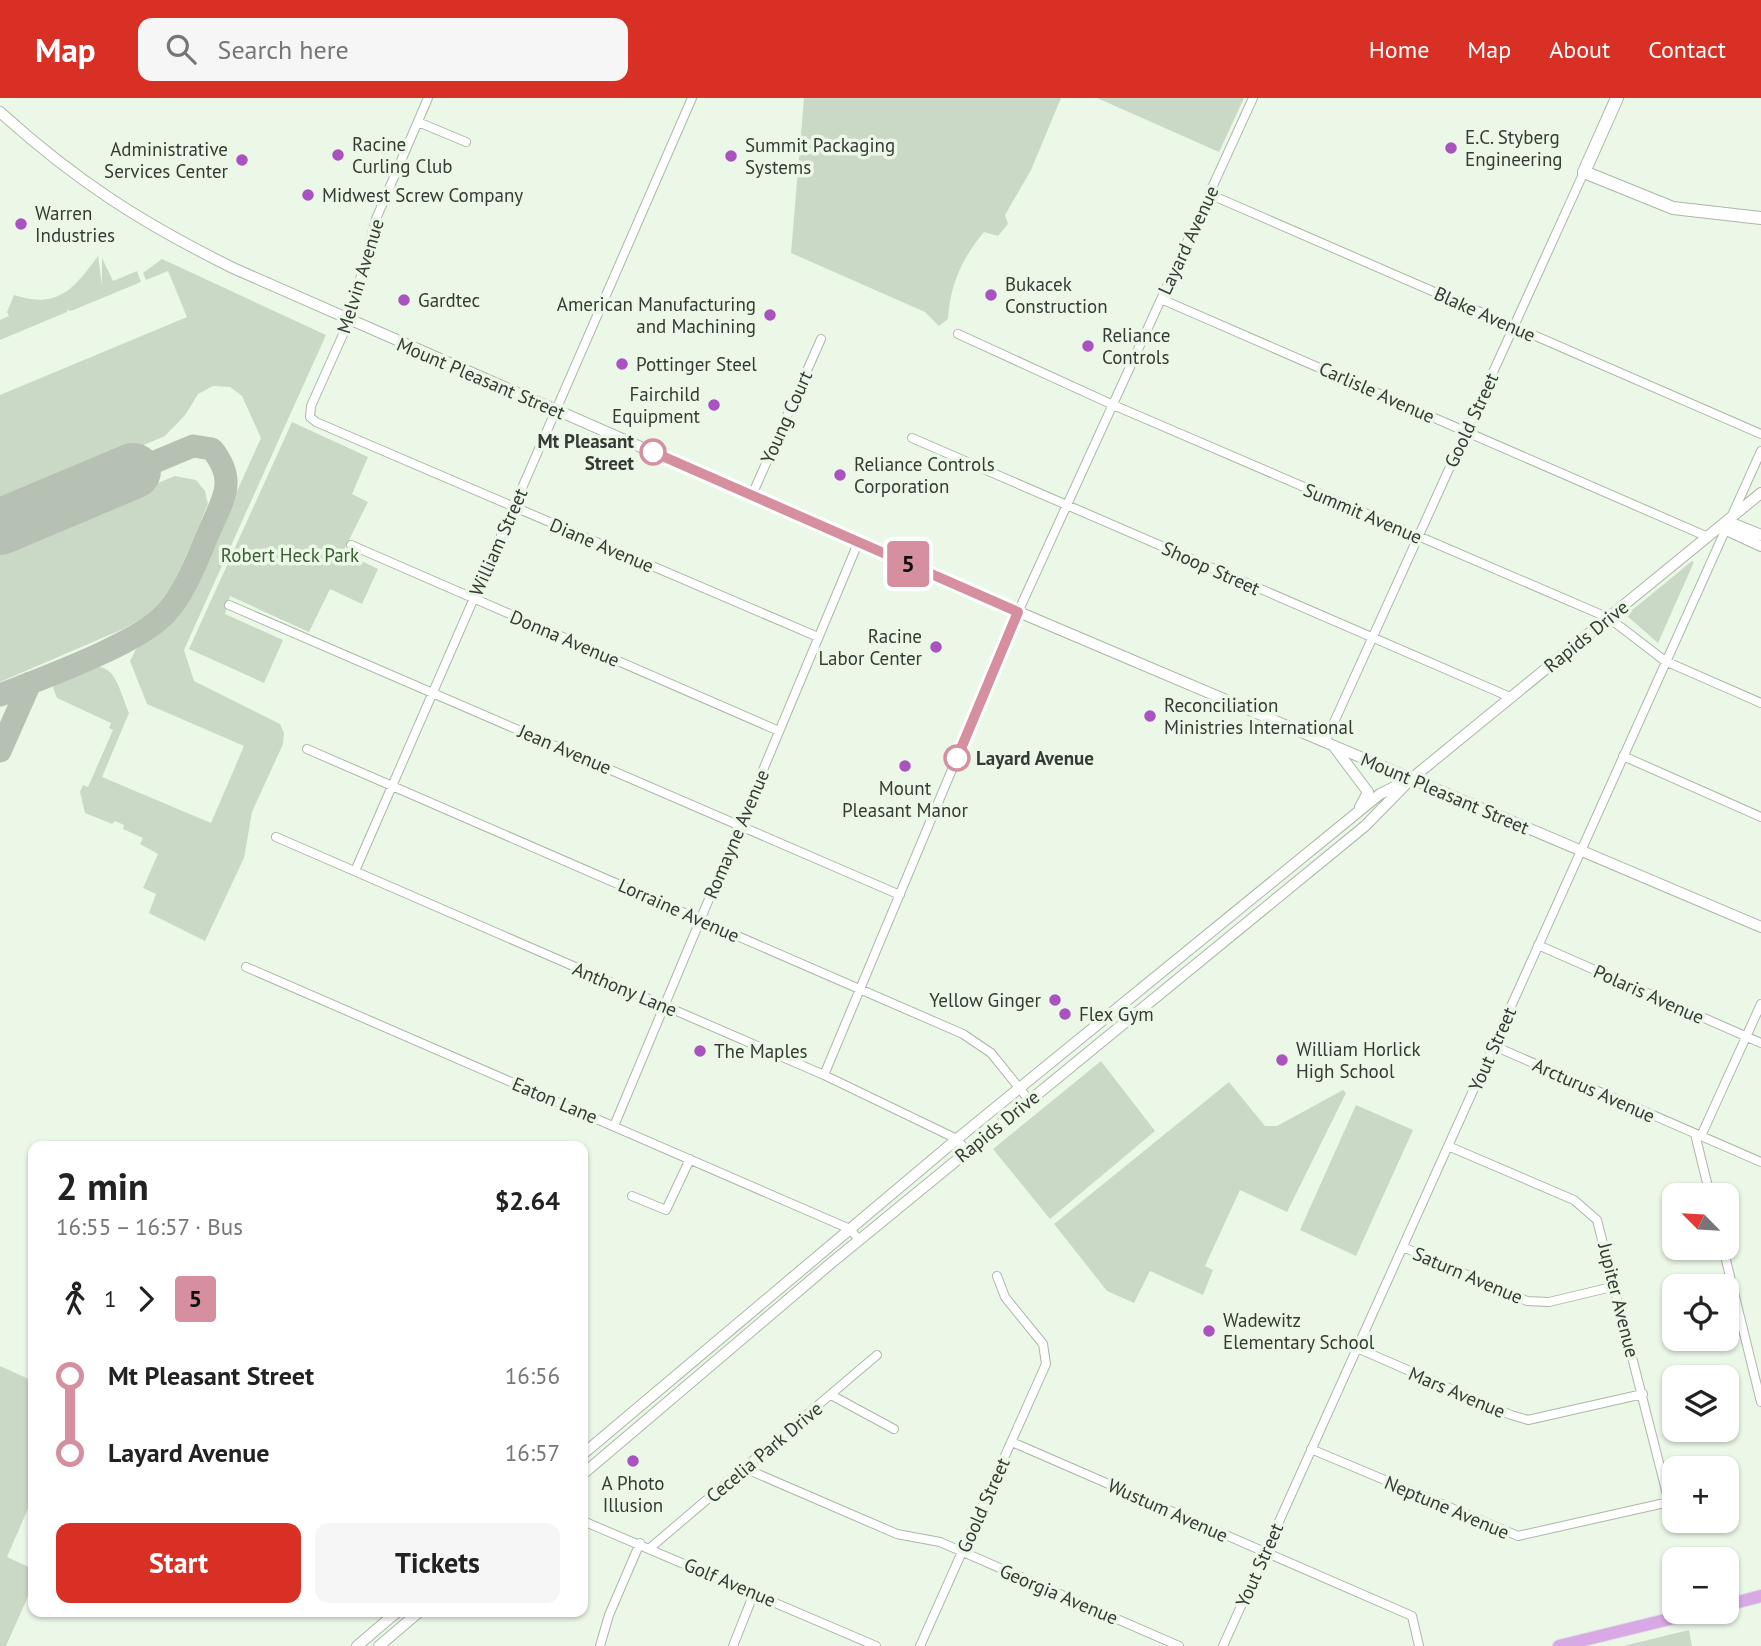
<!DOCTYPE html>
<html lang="en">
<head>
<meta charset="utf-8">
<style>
	:root { --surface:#fff; --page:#f6f6f6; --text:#222; --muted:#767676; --accent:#d93025 }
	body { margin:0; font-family:"PT Sans",sans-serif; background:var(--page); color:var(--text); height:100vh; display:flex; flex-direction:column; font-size:26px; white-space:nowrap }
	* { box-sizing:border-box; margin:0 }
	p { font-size:23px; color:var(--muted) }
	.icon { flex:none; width:38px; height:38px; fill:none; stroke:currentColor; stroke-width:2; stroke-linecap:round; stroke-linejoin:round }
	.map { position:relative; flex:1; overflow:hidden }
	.drawer { position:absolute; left:28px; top:1043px; width:560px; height:476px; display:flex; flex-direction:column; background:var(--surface); border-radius:14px; box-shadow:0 2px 5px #0004 }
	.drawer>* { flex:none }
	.badge { padding:0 14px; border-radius:5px; font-size:24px; line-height:46px }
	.needle { width:46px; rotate:294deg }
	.buttons { position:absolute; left:1662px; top:1085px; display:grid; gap:14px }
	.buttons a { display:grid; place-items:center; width:77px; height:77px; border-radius:14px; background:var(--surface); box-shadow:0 2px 5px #0004; font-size:35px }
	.map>.badge { position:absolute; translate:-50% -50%; box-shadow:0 0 0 4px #fff }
	.legs { display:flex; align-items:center; gap:10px; height:77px; padding:0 28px; font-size:23px }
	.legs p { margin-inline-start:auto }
	.summary { display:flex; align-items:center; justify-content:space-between; height:119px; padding:0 28px }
	h1 { font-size:38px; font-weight:700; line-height:52px }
	.cta { display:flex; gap:14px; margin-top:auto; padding:14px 28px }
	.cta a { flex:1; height:80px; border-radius:14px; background:var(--accent); color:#fff; font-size:28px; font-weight:700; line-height:80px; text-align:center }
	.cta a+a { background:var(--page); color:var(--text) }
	ul { padding:0 28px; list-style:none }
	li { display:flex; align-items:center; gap:24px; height:77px; font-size:26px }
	li i { display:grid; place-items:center; width:10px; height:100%; margin:0 9px; background:currentColor }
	li i::after { content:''; width:18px; height:18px; margin:-9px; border:5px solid; border-radius:50%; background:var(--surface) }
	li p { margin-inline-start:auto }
	li:first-child i { background:linear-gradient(#0000 50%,currentColor 0) }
	li:last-child i { background:linear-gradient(currentColor 50%,#0000 0) }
	header { display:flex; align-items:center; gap:42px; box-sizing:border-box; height:98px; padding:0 35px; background:var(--accent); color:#fff }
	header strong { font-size:33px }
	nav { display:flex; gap:38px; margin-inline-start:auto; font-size:24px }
	.search { width:490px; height:63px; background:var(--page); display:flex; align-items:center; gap:18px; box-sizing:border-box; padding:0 24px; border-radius:14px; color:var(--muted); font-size:26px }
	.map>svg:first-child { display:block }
	.green { fill:#cad9c5 }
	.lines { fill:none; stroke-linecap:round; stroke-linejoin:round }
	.taxiway { stroke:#b6c0b3; stroke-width:23 }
	.runway { stroke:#b6c0b3; stroke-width:56 }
	.minor-casing { stroke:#abb7a8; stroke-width:10 }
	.tertiary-casing { stroke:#abb7a8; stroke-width:12 }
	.secondary-casing { stroke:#abb7a8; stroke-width:14 }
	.primary-casing { stroke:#dfdfdf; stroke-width:14 }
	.minor { stroke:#fff; stroke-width:8 }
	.tertiary { stroke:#fff; stroke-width:10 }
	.secondary { stroke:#fff; stroke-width:12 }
	.primary { stroke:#d9a9e6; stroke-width:12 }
	.line-1-casing { stroke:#fff; stroke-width:16 }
	.line-1 { stroke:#d58f9e; stroke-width:10 }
	.poi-dot { fill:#a952c0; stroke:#ebf8e8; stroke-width:2.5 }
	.stop-1-dot { fill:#fff; stroke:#d58f9e; stroke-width:3.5 }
	.labels { text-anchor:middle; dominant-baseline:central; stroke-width:7; stroke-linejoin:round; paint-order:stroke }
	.poi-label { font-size:19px; fill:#363a34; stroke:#ebf8e8; text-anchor:start }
	.street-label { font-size:19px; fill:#363a34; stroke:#ebf8e8 }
	.stop-label { font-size:19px; font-weight:bold; fill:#363a34; stroke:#ebf8e8; text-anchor:end }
	.park-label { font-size:19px; fill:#3c5c33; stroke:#ebf8e8 }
</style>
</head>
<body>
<header>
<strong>Map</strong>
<div class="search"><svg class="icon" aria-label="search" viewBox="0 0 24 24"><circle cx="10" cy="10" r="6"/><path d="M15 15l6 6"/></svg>Search here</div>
<nav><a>Home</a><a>Map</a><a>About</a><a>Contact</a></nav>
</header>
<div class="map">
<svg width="1761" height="1548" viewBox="0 0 1761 1548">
	<rect width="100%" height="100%" fill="#ebf8e8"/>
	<path class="green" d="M804 0H1061L1031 72 1005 117 1008 126 998 138 984 134C962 160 950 187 948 221L939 228 925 214 791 155Z
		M1097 0H1244L1219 54Z
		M98 158 102 187V160L113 183 137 173 141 184 71 213 67 212V214L0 242V222L9 218 7 214 14 197C58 211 73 192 98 158Z
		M162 161 326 237 184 552 194 583 280 626 284 635 283 646 252 714 244 760 205 843 149 815 156 796 143 790 158 756 140 746 143 740 123 731 124 727 115 723 112 726 85 715 80 694 83 687 88 689 113 632 109 630 111 625 57 600 53 590C57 580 65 578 75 574 115 557 116 584 129 615L102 679 211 725 244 648 147 606 130 563 137 549 169 525 188 502 261 340 242 298 230 289 213 288 198 296 186 316 165 338 0 408V297L187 219 168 173 146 182 143 175Z
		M292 324 368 359 352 396 368 404 343 454 378 471 362 506 330 491 309 534 230 498 225 516 283 542 264 585 189 551Z
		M175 378 196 382 205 393 208 406 174 486 153 514 123 531 0 584V449Z
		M1692 463 1694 464 1658 545 1626 517Z
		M1101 963 1155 1033 1050 1121 993 1051Z
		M1229 984 1265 1028H1277L1343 992 1346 995 1287 1114 1240 1092 1205 1168 1213 1172 1203 1197 1150 1173 1134 1205 1107 1193 1054 1126Z
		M1356 1007 1413 1032 1356 1158 1300 1132Z
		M0 1268 33 1283V1399L7 1459 33 1471V1487L6 1548H0Z
		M1689 1532 1692 1548H1623Z"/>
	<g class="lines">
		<path class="taxiway" d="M0 597C40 581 141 545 167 514 188 490 198 458 211 429 225 398 236 381 212 351L193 348 133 373
			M0 653 30 585"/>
		<path class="runway" d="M0 429 133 373"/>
		<g class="minor-casing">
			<path id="minor" d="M428 0 376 121 349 223 311 308 310 319 316 324 818 539
				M418 24 466 44
				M1209 96 1761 336
				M1161 201 1708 439
				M958 236 1111 306 1609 520 1665 563 1761 605
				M912 340 1510 599
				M752 397 821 241
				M351 447 779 633
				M229 507 900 797
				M1325 644 1584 74
				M307 651 963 936 991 955 1029 1002
				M1623 658 1761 719
				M276 739 824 977 957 1041 967 1054
				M355 773 692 0
				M1538 847 1761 945
				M246 869 850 1131 859 1142
				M1494 948 1761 1064
				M824 977 1018 514 1253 0
				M614 1028 858 445
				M1695 1036 1710 1097
				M1701 1038 1761 906
				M632 1098 666 1112 690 1061
				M1403 1149 1527 1203 1549 1204 1616 1188
				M1723 1150 1761 1304
				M1357 1250 1511 1317 1528 1322 1643 1296
				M831 1297 894 1331
				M1012 1344 1412 1518 1419 1548
				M1311 1351 1518 1438 1669 1404 1597 1122 1574 1102 1448 1048
				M744 1370 897 1436 940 1444 1179 1548
				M583 1423 876 1548
				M650 1450 877 1257
				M600 1548 609 1517 640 1445
				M733 1548 754 1495
				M920 1548 1046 1266 1043 1246 1005 1199 997 1178
				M1223 1548 1761 353"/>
		</g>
		<g class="tertiary-casing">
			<path id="tertiary" d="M0 14C76 83 142 125 233 170L955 487 1761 829
				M1727 423 1761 437
				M1720 429 1761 448
				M1335 650 1368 694 1360 709
				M583 1356 957 1041 1380 696 1408 682
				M583 1376 830 1166 1365 728 1411 681 1761 395
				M357 1548 397 1514
				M379 1548 419 1514"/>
		</g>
		<g class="secondary-casing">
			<path id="secondary" d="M1617 0 1584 74 1673 110 1761 120"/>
		</g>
		<g class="primary-casing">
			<path id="primary" d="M1727 1507 1761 1498
				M1559 1548 1698 1514"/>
		</g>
		<use href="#minor" class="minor"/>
		<use href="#tertiary" class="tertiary"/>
		<use href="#secondary" class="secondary"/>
		<use href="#primary" class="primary"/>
	</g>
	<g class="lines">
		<g class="line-1-casing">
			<path id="line-1" d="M653 354 1018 514 957 660"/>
		</g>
		<use href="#line-1" class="line-1"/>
	</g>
	<g class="poi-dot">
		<circle cx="1451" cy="50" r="7"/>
		<circle cx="338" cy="57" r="7"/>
		<circle cx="731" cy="58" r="7"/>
		<circle cx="242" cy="62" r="7"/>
		<circle cx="308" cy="97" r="7"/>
		<circle cx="21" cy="126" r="7"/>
		<circle cx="991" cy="197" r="7"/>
		<circle cx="404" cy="202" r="7"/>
		<circle cx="770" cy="217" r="7"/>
		<circle cx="1088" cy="248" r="7"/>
		<circle cx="622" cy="266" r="7"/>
		<circle cx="714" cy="307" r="7"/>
		<circle cx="840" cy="377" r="7"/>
		<circle cx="936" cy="549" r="7"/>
		<circle cx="1150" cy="618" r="7"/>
		<circle cx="905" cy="668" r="7"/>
		<circle cx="1055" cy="902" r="7"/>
		<circle cx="1065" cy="916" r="7"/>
		<circle cx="700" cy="953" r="7"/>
		<circle cx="1282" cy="962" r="7"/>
		<circle cx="1209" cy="1233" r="7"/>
		<circle cx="633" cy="1363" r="7"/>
	</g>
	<g class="stop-1-dot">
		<circle cx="653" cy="354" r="12"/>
		<circle cx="957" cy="660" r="12"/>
	</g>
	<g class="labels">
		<g class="poi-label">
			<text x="1465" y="39">E.C. Styberg<tspan x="1465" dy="22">Engineering</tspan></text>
			<text x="352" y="46">Racine<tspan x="352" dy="22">Curling Club</tspan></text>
			<text x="745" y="47">Summit Packaging<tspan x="745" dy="22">Systems</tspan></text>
			<text x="228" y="51" text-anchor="end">Administrative<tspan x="228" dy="22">Services Center</tspan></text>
			<text x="322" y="97">Midwest Screw Company</text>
			<text x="35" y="115">Warren<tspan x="35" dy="22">Industries</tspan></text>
			<text x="1005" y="186">Bukacek<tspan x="1005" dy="22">Construction</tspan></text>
			<text x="418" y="202">Gardtec</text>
			<text x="756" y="206" text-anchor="end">American Manufacturing<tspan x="756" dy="22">and Machining</tspan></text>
			<text x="1102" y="237">Reliance<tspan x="1102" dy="22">Controls</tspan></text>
			<text x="636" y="266">Pottinger Steel</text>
			<text x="700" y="296" text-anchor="end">Fairchild<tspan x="700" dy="22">Equipment</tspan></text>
			<text x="854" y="366">Reliance Controls<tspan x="854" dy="22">Corporation</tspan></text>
			<text x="922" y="538" text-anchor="end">Racine<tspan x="922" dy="22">Labor Center</tspan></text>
			<text x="1164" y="607">Reconciliation<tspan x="1164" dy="22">Ministries International</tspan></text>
			<text x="905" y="690" text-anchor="middle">Mount<tspan x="905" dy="22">Pleasant Manor</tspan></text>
			<text x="1041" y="902" text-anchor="end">Yellow Ginger</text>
			<text x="1079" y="916">Flex Gym</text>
			<text x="1296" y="951">William Horlick<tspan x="1296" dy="22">High School</tspan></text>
			<text x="714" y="953">The Maples</text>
			<text x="1223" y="1222">Wadewitz<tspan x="1223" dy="22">Elementary School</tspan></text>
			<text x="633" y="1385" text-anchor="middle">A Photo<tspan x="633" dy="22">Illusion</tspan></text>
		</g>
		<g class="street-label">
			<text transform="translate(1188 142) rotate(-65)">Layard Avenue</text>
			<text transform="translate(360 178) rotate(-73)">Melvin Avenue</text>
			<text transform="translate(1485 216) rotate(24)">Blake Avenue</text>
			<text transform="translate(481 280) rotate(23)">Mount Pleasant Street</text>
			<text transform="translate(1377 294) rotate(24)">Carlisle Avenue</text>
			<text transform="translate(786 319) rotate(-66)">Young Court</text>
			<text transform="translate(1471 322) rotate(-65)">Goold Street</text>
			<text transform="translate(1363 415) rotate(23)">Summit Avenue</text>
			<text transform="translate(498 444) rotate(-66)">William Street</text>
			<text transform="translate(602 447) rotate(23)">Diane Avenue</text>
			<text transform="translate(1211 470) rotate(24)">Shoop Street</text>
			<text transform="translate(1586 538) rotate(-39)">Rapids Drive</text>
			<text transform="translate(565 540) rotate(23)">Donna Avenue</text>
			<text transform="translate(565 651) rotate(23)">Jean Avenue</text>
			<text transform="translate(1445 695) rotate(23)">Mount Pleasant Street</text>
			<text transform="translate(736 736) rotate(-67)">Romayne Avenue</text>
			<text transform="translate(679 812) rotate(24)">Lorraine Avenue</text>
			<text transform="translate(625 891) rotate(23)">Anthony Lane</text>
			<text transform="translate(1649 896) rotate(24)">Polaris Avenue</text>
			<text transform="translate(1492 951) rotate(-66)">Yout Street</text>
			<text transform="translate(1594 992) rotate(24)">Arcturus Avenue</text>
			<text transform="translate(555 1002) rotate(23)">Eaton Lane</text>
			<text transform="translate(997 1028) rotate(-39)">Rapids Drive</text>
			<text transform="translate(1468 1177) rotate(23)">Saturn Avenue</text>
			<text transform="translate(1619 1202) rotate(76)">Jupiter Avenue</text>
			<text transform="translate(1457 1294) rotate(23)">Mars Avenue</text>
			<text transform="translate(764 1354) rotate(-40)">Cecelia Park Drive</text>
			<text transform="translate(983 1407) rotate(-66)">Goold Street</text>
			<text transform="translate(1447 1409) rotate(23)">Neptune Avenue</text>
			<text transform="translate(1168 1412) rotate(24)">Wustum Avenue</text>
			<text transform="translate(1259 1467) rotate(-66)">Yout Street</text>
			<text transform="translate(730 1484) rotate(23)">Golf Avenue</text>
			<text transform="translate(1059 1496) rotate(23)">Georgia Avenue</text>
		</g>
		<g class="stop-label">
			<text x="634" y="343">Mt Pleasant<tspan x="634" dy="22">Street</tspan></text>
			<text x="976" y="660" text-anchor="start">Layard Avenue</text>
		</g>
		<g class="park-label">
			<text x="290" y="457">Robert Heck Park</text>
		</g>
	</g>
</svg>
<div class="buttons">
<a><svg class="needle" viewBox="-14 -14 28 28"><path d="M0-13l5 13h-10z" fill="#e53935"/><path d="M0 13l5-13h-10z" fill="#767676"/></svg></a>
<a><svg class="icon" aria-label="locate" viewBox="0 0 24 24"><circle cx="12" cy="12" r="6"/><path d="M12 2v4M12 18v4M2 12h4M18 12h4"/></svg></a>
<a><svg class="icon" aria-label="layers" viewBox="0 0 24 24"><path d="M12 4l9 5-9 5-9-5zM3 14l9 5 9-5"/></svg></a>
<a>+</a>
<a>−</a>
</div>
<b class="badge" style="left:908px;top:466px;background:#d58f9e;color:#111">5</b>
<section class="drawer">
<div class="summary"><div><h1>2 min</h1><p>16:55 – 16:57 · Bus</p></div><b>$2.64</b></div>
<div class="legs"><svg class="icon" aria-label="walk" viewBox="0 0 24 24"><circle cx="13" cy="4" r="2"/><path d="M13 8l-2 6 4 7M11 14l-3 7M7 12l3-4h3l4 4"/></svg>1<svg class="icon" aria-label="forward" viewBox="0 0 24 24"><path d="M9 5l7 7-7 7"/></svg><b class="badge" style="background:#d58f9e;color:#111">5</b></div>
<ul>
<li><i style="color:#d58f9e"></i><b>Mt Pleasant Street</b><p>16:56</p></li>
<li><i style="color:#d58f9e"></i><b>Layard Avenue</b><p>16:57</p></li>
</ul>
<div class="cta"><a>Start</a><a>Tickets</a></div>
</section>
</div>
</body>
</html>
